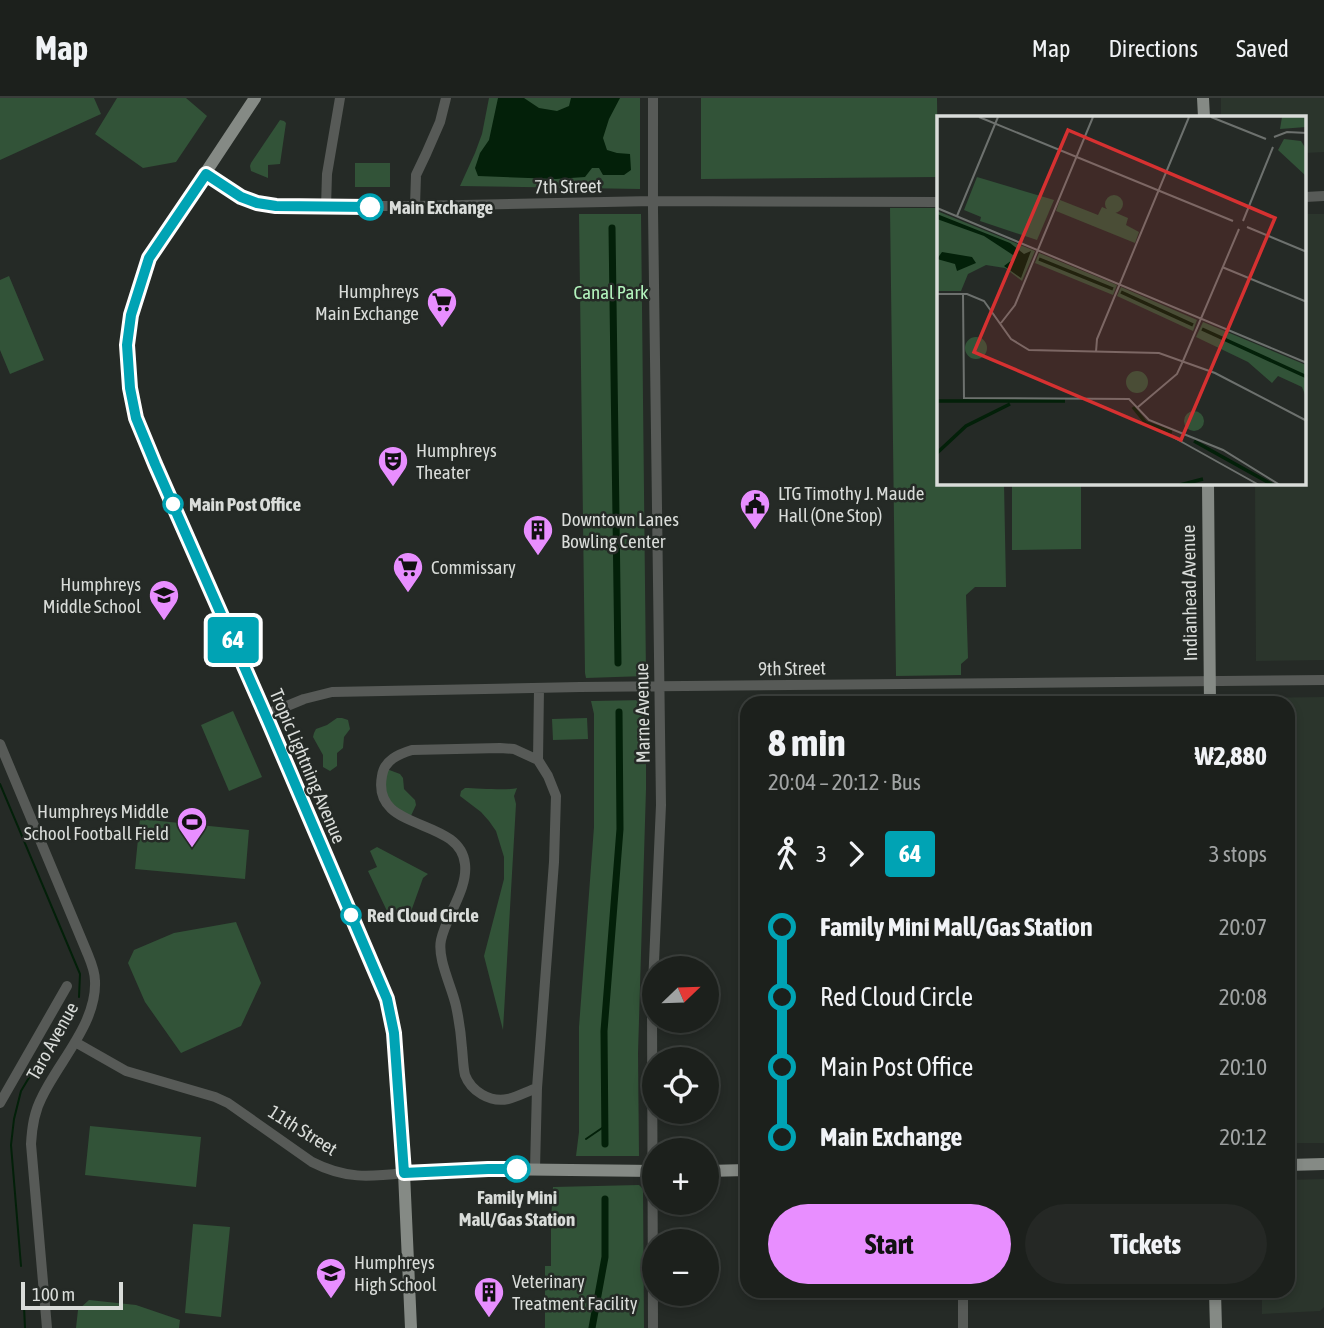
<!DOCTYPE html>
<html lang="en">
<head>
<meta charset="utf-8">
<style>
	:root { --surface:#1c201c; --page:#252825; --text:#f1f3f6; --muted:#a0a3a3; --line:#3a3e3b; --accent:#e88eff }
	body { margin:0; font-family:"Asap Condensed",sans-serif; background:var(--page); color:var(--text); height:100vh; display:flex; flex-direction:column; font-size:26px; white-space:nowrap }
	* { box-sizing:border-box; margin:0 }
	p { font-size:23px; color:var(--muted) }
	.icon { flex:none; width:38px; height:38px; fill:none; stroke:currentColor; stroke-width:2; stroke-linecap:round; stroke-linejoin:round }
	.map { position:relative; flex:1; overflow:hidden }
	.panel { position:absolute; left:740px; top:598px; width:555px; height:602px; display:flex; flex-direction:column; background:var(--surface); border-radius:21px; box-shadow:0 4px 10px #0003,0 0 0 2px var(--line) }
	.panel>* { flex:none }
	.badge { padding:0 14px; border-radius:5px; font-size:24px; line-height:46px }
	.needle { width:46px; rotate:67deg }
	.buttons { position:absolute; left:642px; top:858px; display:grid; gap:14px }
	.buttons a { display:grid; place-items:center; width:77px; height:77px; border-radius:50%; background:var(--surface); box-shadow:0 4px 10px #0003,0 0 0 2px var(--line); font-size:35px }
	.scale { position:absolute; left:21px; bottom:18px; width:102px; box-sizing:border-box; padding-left:7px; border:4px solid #d9dcd9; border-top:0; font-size:19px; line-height:24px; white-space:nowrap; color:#d9dcd9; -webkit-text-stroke:5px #252a26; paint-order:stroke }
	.map>.badge { position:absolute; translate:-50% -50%; box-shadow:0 0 0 4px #fff }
	.legs { display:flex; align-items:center; gap:10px; height:77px; padding:0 28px; font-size:23px }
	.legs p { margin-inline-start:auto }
	.head { display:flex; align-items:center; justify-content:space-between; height:119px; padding:0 28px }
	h1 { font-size:38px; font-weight:700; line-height:52px }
	.cta { display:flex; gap:14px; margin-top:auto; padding:14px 28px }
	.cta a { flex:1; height:80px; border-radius:42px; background:var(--accent); color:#111; font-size:28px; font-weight:700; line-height:80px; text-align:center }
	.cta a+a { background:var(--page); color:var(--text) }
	ul { padding:0 28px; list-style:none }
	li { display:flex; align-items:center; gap:24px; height:70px; font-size:26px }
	li i { display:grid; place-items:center; width:10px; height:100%; margin:0 9px; background:currentColor }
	li i::after { content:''; width:18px; height:18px; margin:-9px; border:5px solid; border-radius:50%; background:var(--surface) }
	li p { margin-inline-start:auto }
	li:first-child i { background:linear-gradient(#0000 50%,currentColor 0) }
	li:last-child i { background:linear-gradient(currentColor 50%,#0000 0) }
	header { display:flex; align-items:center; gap:42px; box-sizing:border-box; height:98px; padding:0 35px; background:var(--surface); border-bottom:2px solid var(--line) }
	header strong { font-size:33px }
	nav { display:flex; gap:38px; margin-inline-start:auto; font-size:24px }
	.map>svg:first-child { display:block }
	.built { fill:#2b352c }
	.green { fill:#325338 }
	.water { fill:#032009 }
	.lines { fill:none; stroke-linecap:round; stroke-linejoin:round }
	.stream { stroke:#032009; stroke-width:2 }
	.canal { stroke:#032009; stroke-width:7 }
	.minor { stroke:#575a57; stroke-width:10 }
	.major { stroke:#858a85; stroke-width:12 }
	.line-1-casing { stroke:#fff; stroke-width:16 }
	.line-1 { stroke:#00a3b4; stroke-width:10 }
	.stop-1-dot { fill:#fff; stroke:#00a3b4; stroke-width:3.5 }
	.labels { text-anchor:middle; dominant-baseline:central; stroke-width:5; stroke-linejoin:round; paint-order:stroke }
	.street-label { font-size:19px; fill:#d9dcd9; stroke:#252a26 }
	.stop-label { font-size:19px; font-weight:bold; fill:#d9dcd9; stroke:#252a26; text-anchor:start }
	.poi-label { font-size:19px; fill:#d9dcd9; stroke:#252a26; text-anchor:start }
	.park-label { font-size:19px; fill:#b2f3bc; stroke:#252a26 }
	.inset-river { fill:none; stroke:#032009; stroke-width:3.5 }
	.inset-road { fill:none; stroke:#6d716e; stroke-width:2 }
	.view { fill:#d63131; fill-opacity:0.15; stroke:#d63131; stroke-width:3.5 }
	.inset-edge { fill:none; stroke:#d9dcd9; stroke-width:3.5 }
</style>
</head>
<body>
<header>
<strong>Map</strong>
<nav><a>Map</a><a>Directions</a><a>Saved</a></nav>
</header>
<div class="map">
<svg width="1324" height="1230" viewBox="0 0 1324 1230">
	<rect width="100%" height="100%" fill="#252a26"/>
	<path class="built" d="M1221 0H1324V54L1305 55V19H1221Z
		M1305 116H1324V562L1256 563 1255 385H1305Z
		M1324 599V1045H1288V606L1258 605V600Z
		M1324 1081V1209L1320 1213 1262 1216V1194H1288V1082Z"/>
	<path class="green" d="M0 0H94L101 16 0 62Z
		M117 0H186L207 18 176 64 143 70 95 36Z
		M489 0H640V91L460 88 475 55 482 36Z
		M701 0H937L938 79 701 81Z
		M280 22 284 23 286 25 280 66 268 67V80L251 73 250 68 251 65Z
		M355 65H390V89H355Z
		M890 110H939V385H1004L1006 489H975L966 497 968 560 961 566V577L896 578Z
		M579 116H641L646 578 586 580 585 575Z
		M9 178 44 262 10 276 0 252V182Z
		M1012 385H1081V451L1012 452Z
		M646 602V691L638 955 639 1058H576L579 1034V929L594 729V616L591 603Z
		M233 613 262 679 229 693 201 627Z
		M337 620H342L348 622 350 631 344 639 343 650 337 655V668L330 673 323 669V657L313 639 314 635 316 631 327 627Z
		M587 620 588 641 553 642 552 621Z
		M384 670 400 676 403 680 404 691 415 702 416 707 409 722 385 704Z
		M465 690C477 690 507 693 517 690L514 698 516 706 503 932 484 858 504 781V759L496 733 489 723 481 714 460 698 461 693Z
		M140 721 249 732 245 781 135 771Z
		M377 749 428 776 423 780 409 819 401 823 395 810 387 813 368 773 377 769 370 753Z
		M236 824 261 885 241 928 181 955 145 904 128 865 134 852 174 835Z
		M90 1028 201 1039 196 1089 85 1077Z
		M639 1087 643 1091 644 1230H545V1168H551V1122L553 1089Z
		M193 1126 230 1129 221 1219 185 1215Z
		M89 1202 136 1207 180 1222 179 1230H76L78 1212Z"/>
	<path class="water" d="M498 0H524L539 10 557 13 569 8 571 0H620L609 21 603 40 607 52 617 55 630 56 631 72 624 77H603L599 70H592L585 79 556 81 478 78 475 70 480 55 489 42Z"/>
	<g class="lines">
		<path class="stream" d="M0 686 80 876 79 899
			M586 1041 605 1028
			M21 1168 11 1047 14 1021 21 993 67 916
			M23 1187 25 1230"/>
		<path class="canal" d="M612 130 618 565
			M605 1046 604 933 620 731 619 614
			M592 1230 605 1159V1101"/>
		<path class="minor" d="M206 76C231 94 246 104 276 108H415L653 103 939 104
			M1305 99 1324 98
			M415 108 416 77 426 56 440 24 446 0
			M326 109 327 76 340 0
			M265 617 304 601 332 594 580 589 1324 582
			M0 646 86 852C90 862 95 872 95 883 97 925 59 963 42 999 34 1014 32 1029 31 1046L47 1230
			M538 662 539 591
			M75 944 126 973 215 999 228 1005 312 1064C345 1081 369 1079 404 1075
			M0 1005 67 888
			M535 1071 537 990 554 764 556 698 548 678 538 662 514 651 500 650 412 652C399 656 384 662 382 678 371 735 460 718 465 766 468 791 446 818 441 842 437 861 452 889 456 908 459 922 461 936 462 950 463 959 463 969 465 977 471 993 490 1005 508 1001 517 999 528 993 537 990
			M963 1194V1230
			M653 1230 652 909 661 707 653 112V0"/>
		<path class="major" d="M255 0 149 160 131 217 127 247 130 290 136 320 155 366 262 609 387 901 394 935 404 1075 411 1230
			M1203 0 1204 19
			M1208 385 1210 606
			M1288 1067 1324 1066
			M707 1073 747 1072
			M404 1075 488 1071 654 1073
			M1215 1194 1216 1230"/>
	</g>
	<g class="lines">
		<g class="line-1-casing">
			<path id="line-1" d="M370 109 276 108 257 105 241 99 206 76 149 160 131 217 127 247 130 290 136 320 155 366 269 625 387 901 394 935 404 1075 488 1071H517"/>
		</g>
		<use href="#line-1" class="line-1"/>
	</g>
	<defs>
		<g id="supermarket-pin" transform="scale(1.575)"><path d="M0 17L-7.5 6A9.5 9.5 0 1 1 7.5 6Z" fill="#e88eff" stroke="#252a26"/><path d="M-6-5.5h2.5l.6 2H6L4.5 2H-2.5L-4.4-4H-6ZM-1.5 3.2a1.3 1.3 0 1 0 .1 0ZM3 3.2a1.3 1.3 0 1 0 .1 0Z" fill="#111"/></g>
		<g id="theatre-pin" transform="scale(1.575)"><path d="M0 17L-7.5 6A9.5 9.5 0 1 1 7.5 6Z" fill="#e88eff" stroke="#252a26"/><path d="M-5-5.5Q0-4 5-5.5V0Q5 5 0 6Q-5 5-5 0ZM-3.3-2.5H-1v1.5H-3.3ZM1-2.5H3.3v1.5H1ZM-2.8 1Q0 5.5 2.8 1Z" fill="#111"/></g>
		<g id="civic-pin" transform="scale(1.575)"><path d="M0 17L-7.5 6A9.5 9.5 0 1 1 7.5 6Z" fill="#e88eff" stroke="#252a26"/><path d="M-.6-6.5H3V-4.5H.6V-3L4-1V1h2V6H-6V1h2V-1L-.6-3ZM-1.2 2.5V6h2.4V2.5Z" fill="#111"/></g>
		<g id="building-pin" transform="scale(1.575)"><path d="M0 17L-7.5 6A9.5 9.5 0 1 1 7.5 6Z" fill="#e88eff" stroke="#252a26"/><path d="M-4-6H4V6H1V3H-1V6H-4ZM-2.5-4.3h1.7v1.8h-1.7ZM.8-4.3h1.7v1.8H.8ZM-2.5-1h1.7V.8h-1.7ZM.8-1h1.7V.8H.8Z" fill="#111"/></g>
		<g id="school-pin" transform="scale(1.575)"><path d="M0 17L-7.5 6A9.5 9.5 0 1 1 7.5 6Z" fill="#e88eff" stroke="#252a26"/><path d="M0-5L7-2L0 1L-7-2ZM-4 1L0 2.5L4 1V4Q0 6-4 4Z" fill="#111"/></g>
		<g id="stadium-pin" transform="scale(1.575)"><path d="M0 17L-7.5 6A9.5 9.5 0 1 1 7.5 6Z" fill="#e88eff" stroke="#252a26"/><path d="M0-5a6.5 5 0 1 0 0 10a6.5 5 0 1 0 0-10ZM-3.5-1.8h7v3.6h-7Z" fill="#111"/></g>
	</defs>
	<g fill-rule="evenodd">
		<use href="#supermarket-pin" x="442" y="204"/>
		<use href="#theatre-pin" x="393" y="363"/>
		<use href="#civic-pin" x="755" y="406"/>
		<use href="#building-pin" x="538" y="432"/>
		<use href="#supermarket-pin" x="408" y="469"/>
		<use href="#school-pin" x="164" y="497"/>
		<use href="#stadium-pin" x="192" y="724"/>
		<use href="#school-pin" x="331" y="1175"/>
		<use href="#building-pin" x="489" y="1194"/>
	</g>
	<g class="stop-1-dot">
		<circle cx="370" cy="109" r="12"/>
		<circle cx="173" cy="406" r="9"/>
		<circle cx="351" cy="817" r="9"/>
		<circle cx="517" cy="1071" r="12"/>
	</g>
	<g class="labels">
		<g class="street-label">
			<text transform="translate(568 88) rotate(-1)">7th Street</text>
			<text transform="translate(1189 495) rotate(-91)">Indianhead Avenue</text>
			<text transform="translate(792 570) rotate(-1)">9th Street</text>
			<text transform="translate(642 615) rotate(-91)">Marne Avenue</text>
			<text transform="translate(308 668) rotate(67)">Tropic Lightning Avenue</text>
			<text transform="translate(52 943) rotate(-61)">Taro Avenue</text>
			<text transform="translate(303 1032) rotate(32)">11th Street</text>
		</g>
		<g class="stop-label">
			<text x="389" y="109">Main Exchange</text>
			<text x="189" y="406">Main Post Office</text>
			<text x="367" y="817">Red Cloud Circle</text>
			<text x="517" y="1099" text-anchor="middle">Family Mini<tspan x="517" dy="22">Mall/Gas Station</tspan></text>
		</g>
		<g class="poi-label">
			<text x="419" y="193" text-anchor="end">Humphreys<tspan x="419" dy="22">Main Exchange</tspan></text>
			<text x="416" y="352">Humphreys<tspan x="416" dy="22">Theater</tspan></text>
			<text x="778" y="395">LTG Timothy J. Maude<tspan x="778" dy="22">Hall (One Stop)</tspan></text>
			<text x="561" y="421">Downtown Lanes<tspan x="561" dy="22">Bowling Center</tspan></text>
			<text x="431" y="469">Commissary</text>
			<text x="141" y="486" text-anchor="end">Humphreys<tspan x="141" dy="22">Middle School</tspan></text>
			<text x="169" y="713" text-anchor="end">Humphreys Middle<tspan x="169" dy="22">School Football Field</tspan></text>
			<text x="354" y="1164">Humphreys<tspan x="354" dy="22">High School</tspan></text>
			<text x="512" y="1183">Veterinary<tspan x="512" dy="22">Treatment Facility</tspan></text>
		</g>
		<g class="park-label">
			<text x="611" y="194">Canal Park</text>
		</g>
	</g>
	<g transform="translate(937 18)">
		<rect width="369" height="369" fill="#252a26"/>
		<path d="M345 1H369V11L343 13ZM347 23 364 25 369 33V60L341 34ZM40 61 117 84 100 124 43 105 44 101 27 94ZM168 88a9 9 0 1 1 18 0a9 9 0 1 1-18 0ZM123 84 161 99 165 91 191 102 189 109 202 116 198 127 119 95ZM0 95 98 135 85 165 68 152 49 149 31 158 24 175H0ZM102 137 180 169 176 179 98 147ZM184 171 260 204 256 215 180 180ZM266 206 369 249V281L365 271 341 260 335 267 311 246 259 221ZM28 232a11 11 0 1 1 22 0a11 11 0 1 1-22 0ZM189 266a11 11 0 1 1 22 0a11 11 0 1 1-22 0ZM247 305a10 10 0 1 1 20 0a10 10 0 1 1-20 0Z" fill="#325338"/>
		<path d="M0 98 73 127 87 138 94 135 84 162 67 150 79 141 47 120 0 103ZM5 136 35 141 39 147 20 155 18 148 0 143Z" fill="#032009"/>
		<path class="inset-river" d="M102 143 176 173M184 176 256 209M265 213 370 261M0 285H128M196 291 209 307 235 316M257 325 336 369M0 337 29 310 73 288M243 369 266 363"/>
		<path class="inset-road" d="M42 1 296 105M274 1 329 23M337 21 350 16 370 17M0 92 370 247M20 100 61 1M306 105 336 31M310 111 370 136M285 151 370 186M0 178H30L47 185 74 223 92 234 222 237 278 257 370 305M26 178 27 282 192 283 212 304 286 334 343 369M64 207 78 189 156 1M159 236 160 223 252 1M246 245 302 113M201 291 240 258 246 245M236 321 322 369"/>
		<path class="view" d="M131 14 338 102 244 324 37 236Z"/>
		<rect width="369" height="369" class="inset-edge"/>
	</g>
</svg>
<div class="buttons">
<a><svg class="needle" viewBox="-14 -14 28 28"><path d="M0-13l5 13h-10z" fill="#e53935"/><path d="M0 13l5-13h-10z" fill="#a0a3a3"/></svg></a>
<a><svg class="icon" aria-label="locate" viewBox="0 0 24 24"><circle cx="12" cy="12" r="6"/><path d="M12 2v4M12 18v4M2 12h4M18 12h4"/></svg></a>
<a>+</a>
<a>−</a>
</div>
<div class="scale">100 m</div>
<b class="badge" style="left:233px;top:542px;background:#00a3b4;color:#fff">64</b>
<section class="panel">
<div class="head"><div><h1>8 min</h1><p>20:04 – 20:12 · Bus</p></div><b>₩2,880</b></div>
<div class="legs"><svg class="icon" aria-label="walk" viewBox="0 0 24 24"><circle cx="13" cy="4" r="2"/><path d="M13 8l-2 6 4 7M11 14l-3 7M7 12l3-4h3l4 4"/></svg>3<svg class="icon" aria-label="forward" viewBox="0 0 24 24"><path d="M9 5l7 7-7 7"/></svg><b class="badge" style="background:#00a3b4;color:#fff">64</b><p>3 stops</p></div>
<ul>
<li><i style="color:#00a3b4"></i><b>Family Mini Mall/Gas Station</b><p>20:07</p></li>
<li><i style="color:#00a3b4"></i><span>Red Cloud Circle</span><p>20:08</p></li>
<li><i style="color:#00a3b4"></i><span>Main Post Office</span><p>20:10</p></li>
<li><i style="color:#00a3b4"></i><b>Main Exchange</b><p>20:12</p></li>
</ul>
<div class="cta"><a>Start</a><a>Tickets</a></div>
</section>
</div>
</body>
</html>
